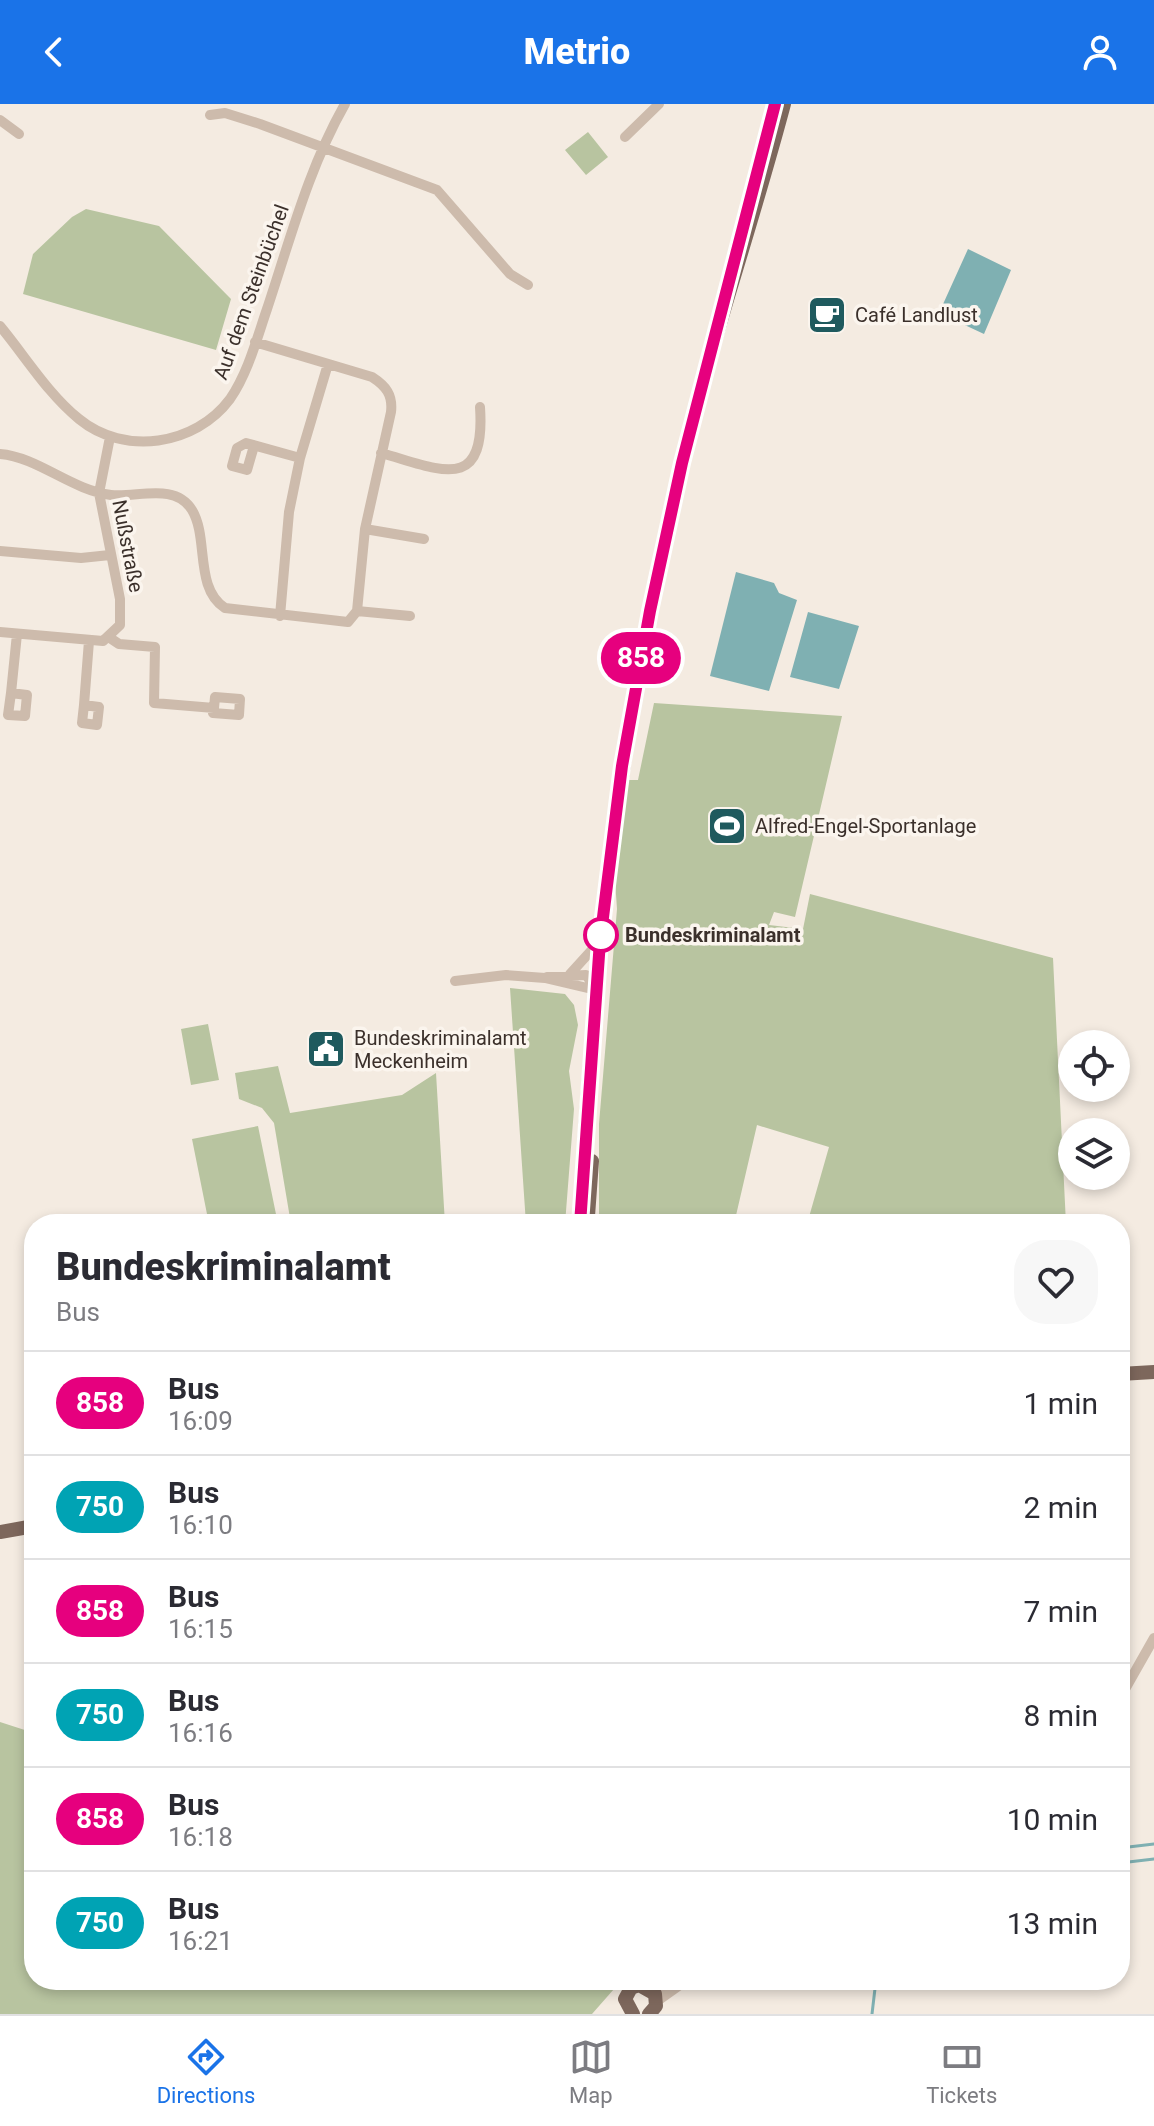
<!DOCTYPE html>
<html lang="en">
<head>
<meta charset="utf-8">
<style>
	:root { --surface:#fff; --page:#f7f7f7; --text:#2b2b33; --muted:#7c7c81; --line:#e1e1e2; --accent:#1a73e8 }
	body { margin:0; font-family:Roboto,sans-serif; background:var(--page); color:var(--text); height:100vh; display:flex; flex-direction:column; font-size:30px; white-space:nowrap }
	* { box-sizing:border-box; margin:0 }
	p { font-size:26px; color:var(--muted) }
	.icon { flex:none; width:44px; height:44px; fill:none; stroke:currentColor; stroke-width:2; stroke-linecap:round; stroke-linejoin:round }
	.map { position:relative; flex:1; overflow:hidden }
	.panel { position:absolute; left:24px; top:1110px; width:1106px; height:776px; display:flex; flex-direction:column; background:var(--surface); border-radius:32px; box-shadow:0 4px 12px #0003 }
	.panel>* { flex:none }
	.badge { padding:0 16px; border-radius:26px; font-size:28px; line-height:52px }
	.tools { position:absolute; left:1058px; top:926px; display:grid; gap:16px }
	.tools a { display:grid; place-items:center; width:72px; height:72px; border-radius:50%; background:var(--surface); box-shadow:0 4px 12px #0003; font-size:40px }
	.map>.badge { position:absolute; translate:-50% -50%; box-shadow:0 0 0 4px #fff }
	.round { display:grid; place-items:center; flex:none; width:84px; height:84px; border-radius:32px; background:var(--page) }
	.overview { display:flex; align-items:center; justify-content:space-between; height:136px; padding:0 32px }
	h1 { font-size:38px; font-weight:800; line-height:60px }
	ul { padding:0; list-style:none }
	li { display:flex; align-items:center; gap:24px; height:104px; padding:0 32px; border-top:2px solid var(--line) }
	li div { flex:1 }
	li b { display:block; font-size:30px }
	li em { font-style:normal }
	li .badge { min-width:88px; font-weight:700; text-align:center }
	header { display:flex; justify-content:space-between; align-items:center; height:104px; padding:0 32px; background:var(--accent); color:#fff; font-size:36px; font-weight:800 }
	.dock { display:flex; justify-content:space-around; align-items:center; height:112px; border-top:2px solid var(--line); background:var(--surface); font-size:22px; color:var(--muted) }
	.dock a { display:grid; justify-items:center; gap:4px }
	.dock .current { color:var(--accent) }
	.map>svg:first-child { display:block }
	.green { fill:#b8c4a0 }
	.water { fill:#7fb0b2 }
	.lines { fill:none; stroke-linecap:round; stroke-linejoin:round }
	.stream { stroke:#7fb0b2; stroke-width:3 }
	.minor { stroke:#cdbbac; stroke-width:10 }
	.major { stroke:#7d675c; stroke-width:14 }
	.line-casing { stroke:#fff; stroke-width:18 }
	.line { stroke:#e6007e; stroke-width:12 }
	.stop-dot { fill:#fff; stroke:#e6007e; stroke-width:4 }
	.labels { text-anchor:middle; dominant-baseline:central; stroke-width:7; stroke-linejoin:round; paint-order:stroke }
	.street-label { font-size:20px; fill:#3b302b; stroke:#fbf5ee }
	.poi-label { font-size:20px; fill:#3b302b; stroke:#fbf5ee; text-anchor:start }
	.stop-label { font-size:20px; font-weight:bold; fill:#3b302b; stroke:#fbf5ee; text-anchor:start }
</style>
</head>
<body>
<header><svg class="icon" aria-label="back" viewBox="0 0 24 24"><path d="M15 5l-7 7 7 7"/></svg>Metrio<svg class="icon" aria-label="person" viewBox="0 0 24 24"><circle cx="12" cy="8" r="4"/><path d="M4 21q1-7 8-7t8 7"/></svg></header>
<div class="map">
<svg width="1154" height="1910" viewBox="0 0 1154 1910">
	<rect width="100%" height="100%" fill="#f4ebe1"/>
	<path class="green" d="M588 28 608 53 586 71 565 46Z
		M86 105 159 122 231 195 216 246 23 190 33 150 72 113Z
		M654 599 842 612 795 813 774 808 769 821 803 825 810 790 1053 854 1066 1120H807L829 1043 757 1021 734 1120H599V1020L617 805 614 761 629 676H638Z
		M510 884 565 890 574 901 578 921 569 967 574 1005 565 1120H526Z
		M208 920 219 976 191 981 181 925Z
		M278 962 290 1009 402 991 436 969 445 1120H291L274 1019 262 1004 239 995 235 969Z
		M258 1022 278 1120H209L192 1035Z
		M0 1618 34 1629V1876H614V1885L592 1910H0Z"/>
	<path class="water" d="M968 145 1011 166 984 230 939 209Z
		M736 468 774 479 779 489 797 496 769 587 710 572Z
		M808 508 859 522 839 585 790 573Z"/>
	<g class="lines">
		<path class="stream" d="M1120 1744 1154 1740
			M1120 1759 1154 1755
			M872 1910 876 1876"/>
		<path class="minor" d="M210 11 225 9 260 20 437 86 510 170 528 181
			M0 16 19 30
			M625 33 659 0
			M0 222C25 252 48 290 79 315 124 352 195 342 230 295 248 269 257 234 267 205 290 136 309 63 345 0
			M254 342 247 366 232 362 237 344 246 339 300 354
			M381 349C439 365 486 391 480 303
			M0 350C38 353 71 386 111 391 137 394 175 378 192 406 209 434 194 484 225 504L348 518 357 507 365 425 391 308C393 291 386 282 372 273L255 238
			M365 425 424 435
			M0 447 81 454 110 451
			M357 507 410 512
			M280 512 289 408 300 354 328 260
			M0 528 103 537 120 521V495L99 389 110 333
			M110 534 119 540 155 543 154 599 214 604 213 609 239 611 240 595 215 593 214 604
			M11 589 27 591 25 612 8 611Z
			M11 589 17 530
			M84 601 99 603 97 621 82 619Z
			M84 601 89 537
			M570 870 600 837
			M547 873 586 871 595 884
			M455 877 506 871 545 874 596 886
			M1120 1594 1154 1534
			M653 1887 681 1877
			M656 1898 687 1876"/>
		<path class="major" d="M588 1112 592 1057
			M580 1120C592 864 622 610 681 360 711 239 752 121 784 0
			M1120 1270 1154 1268
			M0 1428 34 1422
			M633 1910 625 1895 631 1884 639 1881 655 1890 656 1902 649 1910"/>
	</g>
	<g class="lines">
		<g class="line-casing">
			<path id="line" d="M580 1120 600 837 622 662 650 507 682 359 775 0"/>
		</g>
		<use href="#line" class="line"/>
	</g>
	<defs>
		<g id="cafe-square" transform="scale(2)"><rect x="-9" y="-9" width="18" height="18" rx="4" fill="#1f5a5e" stroke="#fbf5ee"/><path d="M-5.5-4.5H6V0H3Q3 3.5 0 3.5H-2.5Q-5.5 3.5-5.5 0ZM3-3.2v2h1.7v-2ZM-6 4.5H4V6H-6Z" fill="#fff"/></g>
		<g id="stadium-square" transform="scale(2)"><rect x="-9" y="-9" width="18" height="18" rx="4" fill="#1f5a5e" stroke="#fbf5ee"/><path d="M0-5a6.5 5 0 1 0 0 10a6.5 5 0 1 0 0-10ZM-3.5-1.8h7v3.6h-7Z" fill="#fff"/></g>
		<g id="civic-square" transform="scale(2)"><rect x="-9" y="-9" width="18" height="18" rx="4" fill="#1f5a5e" stroke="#fbf5ee"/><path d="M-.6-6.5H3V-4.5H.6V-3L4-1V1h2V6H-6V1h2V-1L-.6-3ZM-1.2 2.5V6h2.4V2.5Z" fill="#fff"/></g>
	</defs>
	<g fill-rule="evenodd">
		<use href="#cafe-square" x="827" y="211"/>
		<use href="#stadium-square" x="727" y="722"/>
		<use href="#civic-square" x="326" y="945"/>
	</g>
	<circle class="stop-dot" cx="601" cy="831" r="16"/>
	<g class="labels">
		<g class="street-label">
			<text transform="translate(251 188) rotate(-70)">Auf dem Steinbüchel</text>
			<text transform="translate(128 442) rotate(79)">Nußstraße</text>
		</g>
		<g class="poi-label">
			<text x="855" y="211">Café Landlust</text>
			<text x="755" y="722">Alfred-Engel-Sportanlage</text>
			<text x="354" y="934">Bundeskriminalamt<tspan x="354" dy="23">Meckenheim</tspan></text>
		</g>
		<g class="stop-label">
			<text x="625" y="831">Bundeskriminalamt</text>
		</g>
	</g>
</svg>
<div class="tools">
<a><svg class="icon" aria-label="locate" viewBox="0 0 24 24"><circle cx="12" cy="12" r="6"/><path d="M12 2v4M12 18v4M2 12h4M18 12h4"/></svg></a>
<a><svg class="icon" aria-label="layers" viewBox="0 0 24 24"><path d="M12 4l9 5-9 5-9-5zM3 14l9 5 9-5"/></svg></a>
</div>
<b class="badge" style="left:641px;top:554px;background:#e6007e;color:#fff">858</b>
<section class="panel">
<div class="overview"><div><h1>Bundeskriminalamt</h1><p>Bus</p></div><a class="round"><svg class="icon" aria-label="heart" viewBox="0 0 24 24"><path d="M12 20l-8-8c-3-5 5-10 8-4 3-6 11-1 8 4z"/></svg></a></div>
<ul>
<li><span class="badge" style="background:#e6007e;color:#fff">858</span><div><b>Bus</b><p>16:09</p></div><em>1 min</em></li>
<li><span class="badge" style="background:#00a3b4;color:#fff">750</span><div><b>Bus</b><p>16:10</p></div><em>2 min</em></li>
<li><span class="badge" style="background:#e6007e;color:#fff">858</span><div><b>Bus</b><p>16:15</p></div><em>7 min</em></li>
<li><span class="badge" style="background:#00a3b4;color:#fff">750</span><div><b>Bus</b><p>16:16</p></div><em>8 min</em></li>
<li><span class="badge" style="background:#e6007e;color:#fff">858</span><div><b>Bus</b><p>16:18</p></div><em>10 min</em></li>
<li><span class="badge" style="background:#00a3b4;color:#fff">750</span><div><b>Bus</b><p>16:21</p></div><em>13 min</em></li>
</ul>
</section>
</div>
<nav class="dock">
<a class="current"><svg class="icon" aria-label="directions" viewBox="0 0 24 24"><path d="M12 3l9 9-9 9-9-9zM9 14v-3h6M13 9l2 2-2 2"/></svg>Directions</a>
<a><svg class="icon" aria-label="map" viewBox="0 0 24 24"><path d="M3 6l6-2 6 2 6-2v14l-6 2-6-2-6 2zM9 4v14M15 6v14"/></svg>Map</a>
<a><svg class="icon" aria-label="tickets" viewBox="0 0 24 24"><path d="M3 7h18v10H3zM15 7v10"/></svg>Tickets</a>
</nav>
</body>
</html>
